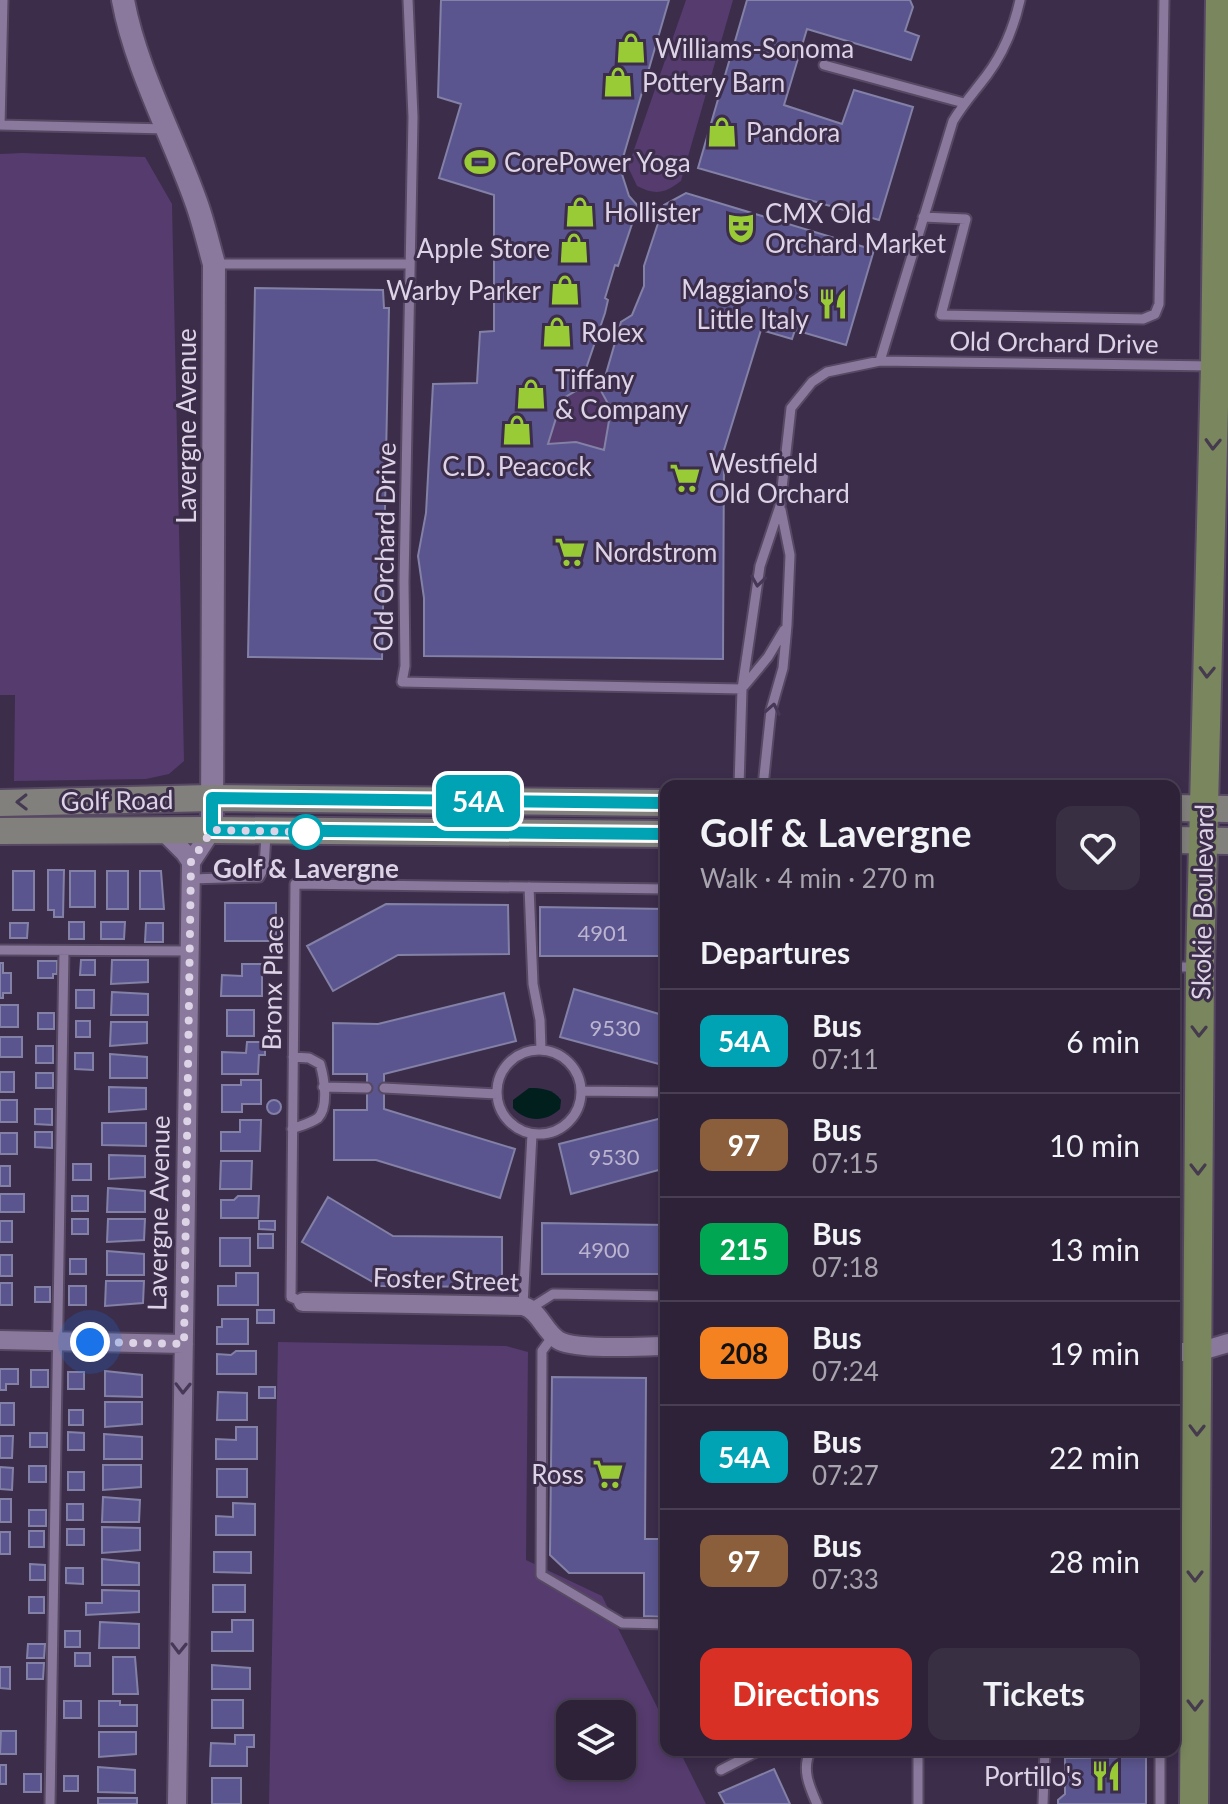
<!DOCTYPE html>
<html lang="en">
<head>
<meta charset="utf-8">
<style>
	:root { --surface:#2d2238; --page:#392f43; --text:#f1f3f6; --muted:#a7a4ae; --line:#483f53; --accent:#d93025 }
	body { margin:0; font-family:Lato,sans-serif; background:var(--page); color:var(--text); height:100vh; display:flex; flex-direction:column; font-size:30px; white-space:nowrap }
	* { box-sizing:border-box; margin:0 }
	p { font-size:26px; color:var(--muted) }
	.icon { flex:none; width:44px; height:44px; fill:none; stroke:currentColor; stroke-width:2; stroke-linecap:round; stroke-linejoin:round }
	.map { position:relative; flex:1; overflow:hidden }
	.panel { position:absolute; left:660px; top:780px; width:520px; height:976px; display:flex; flex-direction:column; background:var(--surface); border-radius:16px; box-shadow:0 4px 12px #0003,0 0 0 2px var(--line) }
	.panel>* { flex:none }
	.badge { padding:0 16px; border-radius:12px; font-size:28px; line-height:52px }
	.buttons { position:absolute; left:556px; top:1700px; display:grid; gap:16px }
	.buttons a { display:grid; place-items:center; width:80px; height:80px; border-radius:16px; background:var(--surface); box-shadow:0 4px 12px #0003,0 0 0 2px var(--line); font-size:40px }
	.you { position:absolute; width:40px; height:40px; margin:-20px; border:6px solid #fff; border-radius:50%; background:#1a73e8; box-shadow:0 0 0 12px #1a73e833 }
	.map>.badge { position:absolute; translate:-50% -50%; box-shadow:0 0 0 4px #fff }
	h2 { padding:0 40px; font-size:30px; line-height:72px }
	.round { display:grid; place-items:center; flex:none; width:84px; height:84px; border-radius:16px; background:var(--page) }
	.summary { display:flex; align-items:center; justify-content:space-between; height:136px; padding:0 40px }
	h1 { font-size:38px; font-weight:700; line-height:60px }
	.cta { display:flex; gap:16px; margin-top:auto; padding:16px 40px }
	.cta a { flex:1; height:92px; border-radius:16px; background:var(--accent); color:#fff; font-size:32px; font-weight:700; line-height:92px; text-align:center }
	.cta a+a { background:var(--page); color:var(--text) }
	ul { padding:0; list-style:none }
	li { display:flex; align-items:center; gap:24px; height:104px; padding:0 40px; border-top:2px solid var(--line) }
	li div { flex:1 }
	li b { display:block; font-size:30px }
	li em { font-style:normal }
	li .badge { min-width:88px; font-weight:700; text-align:center }
	.map>svg:first-child { display:block }
	.green { fill:#553b6e; fill-rule:evenodd }
	.water { fill:#011f1d }
	.building { fill:#5a558e; stroke:#8381a6; stroke-width:2 }
	.lines { fill:none; stroke-linecap:round; stroke-linejoin:round }
	.service-casing { stroke:#574963; stroke-width:13 }
	.minor-casing { stroke:#574963; stroke-width:22 }
	.tertiary-casing { stroke:#574963; stroke-width:26 }
	.secondary-casing { stroke:#574963; stroke-width:30 }
	.primary-casing { stroke:#574963; stroke-width:32 }
	.service { stroke:#8a799c; stroke-width:9 }
	.minor { stroke:#8a799c; stroke-width:18 }
	.tertiary { stroke:#8a799c; stroke-width:22 }
	.secondary { stroke:#82807d; stroke-width:26 }
	.primary { stroke:#7a875e; stroke-width:28 }
	.oneway { stroke:#453a4e }
	.oneway2 { stroke:#483857 }
	.oneway3 { stroke:#463952 }
	.line-casing { stroke:#fff; stroke-width:18 }
	.line { stroke:#00a3b4; stroke-width:12 }
	.walk { stroke:#dcd3e6; stroke-width:8; stroke-dasharray:0 14.4 }
	.stop-dot { fill:#fff; stroke:#00a3b4; stroke-width:4 }
	.labels { text-anchor:middle; dominant-baseline:central; stroke-width:6; stroke-linejoin:round; paint-order:stroke }
	.number-label { font-size:22px; fill:#bcb4d0 }
	.poi-label { font-size:26px; fill:#dcd3e6; stroke:#3c2d4b; text-anchor:start }
	.street-label { font-size:26px; fill:#dcd3e6; stroke:#3c2d4b }
	.stop-label { font-size:26px; font-weight:bold; fill:#dcd3e6; stroke:#3c2d4b }
</style>
</head>
<body>
<div class="map">
<svg width="1228" height="1804" viewBox="0 0 1228 1804">
	<rect width="100%" height="100%" fill="#3c2d4b"/>
	<path class="green" d="M686 0H733L681 181C664 194 655 195 637 186L628 167Z
		M22 153 145 157 172 204 184 761 169 774 146 779 14 781 15 695H0V154Z
		M593 387C619 400 609 427 604 450L576 442 548 444C558 412 554 392 593 387Z
		M278 1342 506 1346 528 1352 526 1560 602 1596 666 1725V1750H679L706 1804H269ZM570 1714H622V1766H570Z"/>
	<path class="water" d="M529 1088C542 1088 553 1089 561 1100L560 1109C546 1122 527 1123 513 1108V1100Z"/>
	<path class="building" d="M441 0H669L620 168 629 196 638 206 618 266 615 265 605 298 608 300 605 313 579 389 562 399 548 444 576 442 604 450 611 409 601 391 621 322 632 315 644 286V266L664 205 686 193 874 250 846 345 795 330 792 339 761 330 724 450 723 659 424 656V598L418 556 426 513 433 384 477 383 480 332 494 331V195L439 178 461 104 438 97Z
		M747 0H910L913 7 905 31 919 36 911 60 807 29 784 105 842 124 854 90 913 107 879 220 698 168Z
		M255 288 383 290 384 308H389L382 659 248 657Z
		M48 870H64L63 917H54V910H48Z
		M13 871H34V910H13Z
		M70 871H95V907H70Z
		M107 871H128V909H107Z
		M140 871H161L164 909H140Z
		M225 903H276V941H225Z
		M386 904 508 905 509 954 398 955 333 991 307 946Z
		M540 907 666 909V956H540Z
		M69 922H84V939H69Z
		M101 922H125L124 939H101Z
		M10 923H28L27 938H10Z
		M146 923H163V942H145Z
		M81 960H95V975H80Z
		M112 960H148V982L111 984Z
		M38 961H57V974H53V978H38Z
		M0 963H3V973H11V993H3V998H0Z
		M242 964H262V996H221L222 975 242 976Z
		M1174 976H1178V1052H1174Z
		M574 989 666 1016V1066L560 1037Z
		M76 990H94V1008H76Z
		M112 992 148 994V1015H111Z
		M504 993 516 1041 384 1074V1109L515 1149 500 1198 376 1160H334V1110H367V1074H333V1023L378 1024Z
		M0 1005H18V1027H0Z
		M227 1010H254V1036H227Z
		M38 1013H54V1029H38Z
		M76 1021H90V1037H76Z
		M111 1022H147V1043L110 1046Z
		M0 1037H22V1057H0Z
		M247 1042H265V1055H259L258 1074H222V1052L246 1053Z
		M36 1046H53V1063H36Z
		M75 1053H93V1070L75 1069Z
		M110 1054 147 1057V1078H110Z
		M0 1072H14V1092H0Z
		M36 1073H53V1088H36Z
		M241 1080H261V1104H242V1112H222V1085H241Z
		M109 1087 146 1088V1109L109 1112Z
		M0 1100H17V1122H0Z
		M267 1107a7 7 0 1 1 14 0a7 7 0 1 1-14 0Z
		M1174 1105H1176V1192H1174Z
		M35 1109H52V1125L35 1124Z
		M666 1117V1168L571 1194 559 1144Z
		M240 1120H261L260 1151H221V1132H240Z
		M102 1123H146V1146L102 1145Z
		M35 1132H52V1148L35 1147Z
		M0 1133H17V1154H0Z
		M109 1155 145 1156V1177L109 1179Z
		M221 1161H252L251 1189H220Z
		M73 1164H91V1180H73Z
		M0 1166H10V1186H0Z
		M108 1188 145 1191V1212H107Z
		M0 1194H24V1212H0Z
		M72 1196H88V1211H72Z
		M238 1196H259L258 1218H221V1200H234Z
		M328 1197 393 1236 502 1237V1287L380 1286 302 1242Z
		M72 1219H88V1234H72Z
		M108 1219H145L144 1240 107 1242Z
		M0 1221H12V1242H0Z
		M259 1221H275V1230L259 1229Z
		M542 1223 666 1225V1274H542Z
		M258 1234H273V1248H258Z
		M220 1238H250V1266H220Z
		M107 1251 144 1254V1275H107Z
		M0 1255H12V1276H0Z
		M70 1259H86V1274H70Z
		M236 1273H258V1305H218V1286H236Z
		M106 1281H144L143 1303 105 1306Z
		M0 1283H12V1305H0Z
		M69 1286H86V1305H69Z
		M35 1287H50V1302H35Z
		M257 1310H274V1323H257Z
		M222 1319H248V1344H217V1327H222Z
		M236 1351H256V1374H217V1354L231 1355Z
		M0 1369H18V1384H6V1390H0Z
		M31 1370H48V1387H31Z
		M105 1371 142 1375V1397L105 1396Z
		M68 1372H84V1389H68Z
		M552 1377 646 1378 645 1539H666V1617L644 1616V1573H569L550 1555Z
		M259 1387H275V1398H259Z
		M218 1392 247 1393V1420H217Z
		M105 1402H142V1424L105 1427Z
		M0 1403H14V1425H0Z
		M69 1410H83V1425H69Z
		M236 1427H257V1459H216V1439L236 1440Z
		M68 1432 84 1433V1450H68Z
		M30 1433H47V1447H30Z
		M104 1434 142 1437V1459H104Z
		M0 1436H13L12 1458H0Z
		M103 1465H141V1487L103 1490Z
		M29 1466H46V1482H29Z
		M0 1467 13 1468 12 1490 0 1489Z
		M217 1469H247V1497H217Z
		M68 1472H84V1490H68Z
		M103 1497 140 1500 139 1522H102Z
		M0 1499H11V1522H0Z
		M233 1503 255 1504V1535H216V1516L233 1517Z
		M67 1504H83V1520H67Z
		M29 1510H46V1526H29Z
		M102 1527 140 1528V1550L102 1553Z
		M67 1529H84V1545H67Z
		M29 1531H44V1547H29Z
		M0 1532H10V1554H0Z
		M214 1552H251V1573L214 1572Z
		M102 1559 139 1563V1585H102Z
		M30 1564 45 1565V1580H30Z
		M66 1568H83V1584L66 1583Z
		M213 1585H245V1612H213Z
		M102 1590 139 1591V1612L86 1615V1603H102Z
		M29 1597H44V1613H29Z
		M232 1620H253V1651H212V1632H232Z
		M100 1622 139 1624V1648H99Z
		M65 1631H80V1647H65Z
		M28 1644H45L44 1658H27Z
		M75 1653H90V1666H75Z
		M113 1657H135L138 1694H113Z
		M27 1663H44L43 1679H27Z
		M212 1665 250 1668V1689H212Z
		M0 1667H10V1689L0 1688Z
		M212 1700H243V1728H212Z
		M64 1701H81V1718H64Z
		M99 1701H120V1705H137V1726H99Z
		M1 1731H16V1754H0Z
		M99 1732H136V1754L99 1757Z
		M235 1735H254V1747H247V1766H210L211 1743 235 1744Z
		M1146 1757V1804H1058V1800L1065 1794V1758Z
		M0 1765H6V1784H0Z
		M98 1767 135 1770V1793L98 1792Z
		M774 1769 790 1804H725L719 1793Z
		M24 1774H41V1792H24Z
		M64 1776H78V1791H64Z
		M212 1778H241V1804H212Z
		M98 1798H137V1804H98Z"/>
	<g class="lines">
		<g class="service-casing">
			<path id="service" d="M3 0 0 125 167 129
				M408 0 413 117 404 582 405 666 402 682 742 689
				M824 65 964 103
				M923 217 966 219 941 315 1143 319 1155 314 1159 304 1164 0
				M214 264H410
				M880 361 953 121C963 104 975 91 987 75 1004 52 1014 27 1020 0
				M744 686 768 657 784 630
				M739 786 742 689 760 566 780 506 791 408 812 382 827 372 880 361 1211 366
				M763 786 771 710 783 668 787 625 790 555 781 510
				M191 879 259 877 264 868 266 834
				M529 887 533 984 540 1020 541 1050
				M0 950 190 951
				M1174 967H1197
				M497 1092a42 42 0 1 1 84 0a42 42 0 1 1-84 0Z
				M323 1087 367 1088
				M384 1088 497 1094
				M581 1091 666 1092
				M292 1129C300 1126 311 1123 318 1118 329 1107 324 1077 320 1064L309 1058 293 1057
				M303 1302 291 1297 295 884 666 889
				M523 1306 532 1134
				M531 1308 553 1294 666 1296
				M553 1336 542 1351 541 1575 622 1623 666 1624
				M811 1750C801 1768 809 1786 817 1804
				M1160 1750V1804
				M721 1770 760 1750
				M50 1804 64 951
				M918 1804V1750
				M1043 1804 1045 1750"/>
		</g>
		<g class="minor-casing">
			<path id="minor" d="M163 831 185 853 191 862
				M303 1302 523 1306C539 1310 544 1331 558 1340 575 1351 643 1346 666 1346
				M0 1340 184 1344
				M1174 1352H1198L1228 1343
				M177 1804 191 862 212 830"/>
		</g>
		<g class="tertiary-casing">
			<path id="tertiary" d="M123 0C135 66 172 135 195 199 203 220 208 243 214 264L212 830"/>
		</g>
		<g class="secondary-casing">
			<path id="secondary" d="M0 803 212 798 666 803
				M1174 808 1228 809
				M0 831 212 830 666 834
				M1174 840 1228 841"/>
		</g>
		<g class="primary-casing">
			<path id="primary" d="M1194 1804 1200 967 1215 366 1220 0"/>
		</g>
		<use href="#service" class="service"/>
		<use href="#minor" class="minor"/>
		<use href="#tertiary" class="tertiary"/>
		<use href="#secondary" class="secondary"/>
		<use href="#primary" class="primary"/>
	</g>
	<defs><path id="oneway-chevron" d="M-2-3.5L2.5 0L-2 3.5" fill="none" stroke-width="1.6" stroke-linecap="round" stroke-linejoin="round" transform="scale(2)"/></defs>
	<g class="oneway">
		<use href="#oneway-chevron" transform="translate(1213 444) rotate(92)"/>
		<use href="#oneway-chevron" transform="translate(1207 672) rotate(92)"/>
		<use href="#oneway-chevron" transform="translate(1199 1031) rotate(91)"/>
		<use href="#oneway-chevron" transform="translate(1198 1169) rotate(90)"/>
		<use href="#oneway-chevron" transform="translate(1197 1430) rotate(91)"/>
		<use href="#oneway-chevron" transform="translate(1195 1576) rotate(90)"/>
		<use href="#oneway-chevron" transform="translate(1195 1705) rotate(90)"/>
	</g>
	<g class="oneway2">
		<use href="#oneway-chevron" transform="translate(758 581) rotate(98)"/>
		<use href="#oneway-chevron" transform="translate(773 709) rotate(-79)"/>
		<use href="#oneway-chevron" transform="translate(183 1388) rotate(91)"/>
		<use href="#oneway-chevron" transform="translate(179 1648) rotate(91)"/>
	</g>
	<use class="oneway3" href="#oneway-chevron" transform="translate(22 802) rotate(179)"/>
	<g class="lines">
		<g class="line-casing">
			<path id="line" d="M666 803 212 798V830L666 834"/>
		</g>
		<use href="#line" class="line"/>
		<path class="walk" d="M90 1342 184 1344 191 862 212 830 306 832"/>
	</g>
	<defs>
		<g id="shop-bare" transform="scale(2.4)"><path d="M-5-2.5h2.3a2.7 3.5 0 0 1 5.4 0H5L5.5 6h-11ZM-1.5-2.5h3a1.5 2.3 0 0 0-3 0Z" fill="#99cb36" stroke="#3c2d4b" stroke-width="2.5" paint-order="stroke"/></g>
		<g id="stadium-bare" transform="scale(2.4)"><path d="M0-5a6.5 5 0 1 0 0 10a6.5 5 0 1 0 0-10ZM-3.5-1.8h7v3.6h-7Z" fill="#99cb36" stroke="#3c2d4b" stroke-width="2.5" paint-order="stroke"/></g>
		<g id="theatre-bare" transform="scale(2.4)"><path d="M-5-5.5Q0-4 5-5.5V0Q5 5 0 6Q-5 5-5 0ZM-3.3-2.5H-1v1.5H-3.3ZM1-2.5H3.3v1.5H1ZM-2.8 1Q0 5.5 2.8 1Z" fill="#99cb36" stroke="#3c2d4b" stroke-width="2.5" paint-order="stroke"/></g>
		<g id="restaurant-bare" transform="scale(2.4)"><path d="M-5-6h1v4h1v-4h1v4h1v-4h1v5L-1.5 .5V6h-2V.5L-5-1ZM5-6V6H3V1.5H1.5Q1.5-4 5-6Z" fill="#99cb36" stroke="#3c2d4b" stroke-width="2.5" paint-order="stroke"/></g>
		<g id="supermarket-bare" transform="scale(2.4)"><path d="M-6-5.5h2.5l.6 2H6L4.5 2H-2.5L-4.4-4H-6ZM-1.5 3.2a1.3 1.3 0 1 0 .1 0ZM3 3.2a1.3 1.3 0 1 0 .1 0Z" fill="#99cb36" stroke="#3c2d4b" stroke-width="2.5" paint-order="stroke"/></g>
	</defs>
	<g fill-rule="evenodd">
		<use href="#shop-bare" x="631" y="48"/>
		<use href="#shop-bare" x="618" y="82"/>
		<use href="#shop-bare" x="722" y="132"/>
		<use href="#stadium-bare" x="480" y="162"/>
		<use href="#shop-bare" x="580" y="212"/>
		<use href="#theatre-bare" x="741" y="228"/>
		<use href="#shop-bare" x="574" y="248"/>
		<use href="#shop-bare" x="565" y="290"/>
		<use href="#restaurant-bare" x="833" y="304"/>
		<use href="#shop-bare" x="557" y="332"/>
		<use href="#shop-bare" x="531" y="394"/>
		<use href="#shop-bare" x="517" y="430"/>
		<use href="#supermarket-bare" x="685" y="478"/>
		<use href="#supermarket-bare" x="570" y="552"/>
		<use href="#supermarket-bare" x="608" y="1474"/>
		<use href="#restaurant-bare" x="1106" y="1776"/>
	</g>
	<circle class="stop-dot" cx="306" cy="832" r="16"/>
	<g class="labels">
		<g class="number-label">
			<text x="603" y="932">4901</text>
			<text x="615" y="1027">9530</text>
			<text x="614" y="1156">9530</text>
			<text x="604" y="1249">4900</text>
		</g>
		<g class="poi-label">
			<text x="655" y="48">Williams-Sonoma</text>
			<text x="642" y="82">Pottery Barn</text>
			<text x="746" y="132">Pandora</text>
			<text x="504" y="162">CorePower Yoga</text>
			<text x="604" y="212">Hollister</text>
			<text x="765" y="213">CMX Old<tspan x="765" dy="30">Orchard Market</tspan></text>
			<text x="550" y="248" text-anchor="end">Apple Store</text>
			<text x="809" y="289" text-anchor="end">Maggiano's<tspan x="809" dy="30">Little Italy</tspan></text>
			<text x="541" y="290" text-anchor="end">Warby Parker</text>
			<text x="581" y="332">Rolex</text>
			<text x="555" y="379">Tiffany<tspan x="555" dy="30">&amp; Company</tspan></text>
			<text x="709" y="463">Westfield<tspan x="709" dy="30">Old Orchard</tspan></text>
			<text x="517" y="466" text-anchor="middle">C.D. Peacock</text>
			<text x="594" y="552">Nordstrom</text>
			<text x="584" y="1474" text-anchor="end">Ross</text>
			<text x="1082" y="1776" text-anchor="end">Portillo's</text>
		</g>
		<g class="street-label">
			<text transform="translate(1054 342) rotate(1)">Old Orchard Drive</text>
			<text transform="translate(186 426) rotate(-90)">Lavergne Avenue</text>
			<text transform="translate(384 547) rotate(-89)">Old Orchard Drive</text>
			<text transform="translate(117 800) rotate(-1)">Golf Road</text>
			<text transform="translate(1202 902) rotate(-89)">Skokie Boulevard</text>
			<text transform="translate(272 983) rotate(-89)">Bronx Place</text>
			<text transform="translate(158 1213) rotate(-89)">Lavergne Avenue</text>
			<text transform="translate(446 1279) rotate(2)">Foster Street</text>
		</g>
		<g class="stop-label">
			<text x="306" y="868">Golf &amp; Lavergne</text>
		</g>
	</g>
</svg>
<div class="buttons">
<a><svg class="icon" aria-label="layers" viewBox="0 0 24 24"><path d="M12 4l9 5-9 5-9-5zM3 14l9 5 9-5"/></svg></a>
</div>
<div class="you" style="left:90px;top:1342px"></div>
<b class="badge" style="left:478px;top:801px;background:#00a3b4;color:#fff">54A</b>
<section class="panel">
<div class="summary"><div><h1>Golf &amp; Lavergne</h1><p>Walk · 4 min · 270 m</p></div><a class="round"><svg class="icon" aria-label="heart" viewBox="0 0 24 24"><path d="M12 20l-8-8c-3-5 5-10 8-4 3-6 11-1 8 4z"/></svg></a></div>
<h2>Departures</h2>
<ul>
<li><span class="badge" style="background:#00a3b4;color:#fff">54A</span><div><b>Bus</b><p>07:11</p></div><em>6 min</em></li>
<li><span class="badge" style="background:#8b5e3c;color:#fff">97</span><div><b>Bus</b><p>07:15</p></div><em>10 min</em></li>
<li><span class="badge" style="background:#00a651;color:#fff">215</span><div><b>Bus</b><p>07:18</p></div><em>13 min</em></li>
<li><span class="badge" style="background:#f58220;color:#111">208</span><div><b>Bus</b><p>07:24</p></div><em>19 min</em></li>
<li><span class="badge" style="background:#00a3b4;color:#fff">54A</span><div><b>Bus</b><p>07:27</p></div><em>22 min</em></li>
<li><span class="badge" style="background:#8b5e3c;color:#fff">97</span><div><b>Bus</b><p>07:33</p></div><em>28 min</em></li>
</ul>
<div class="cta"><a>Directions</a><a>Tickets</a></div>
</section>
</div>
</body>
</html>
